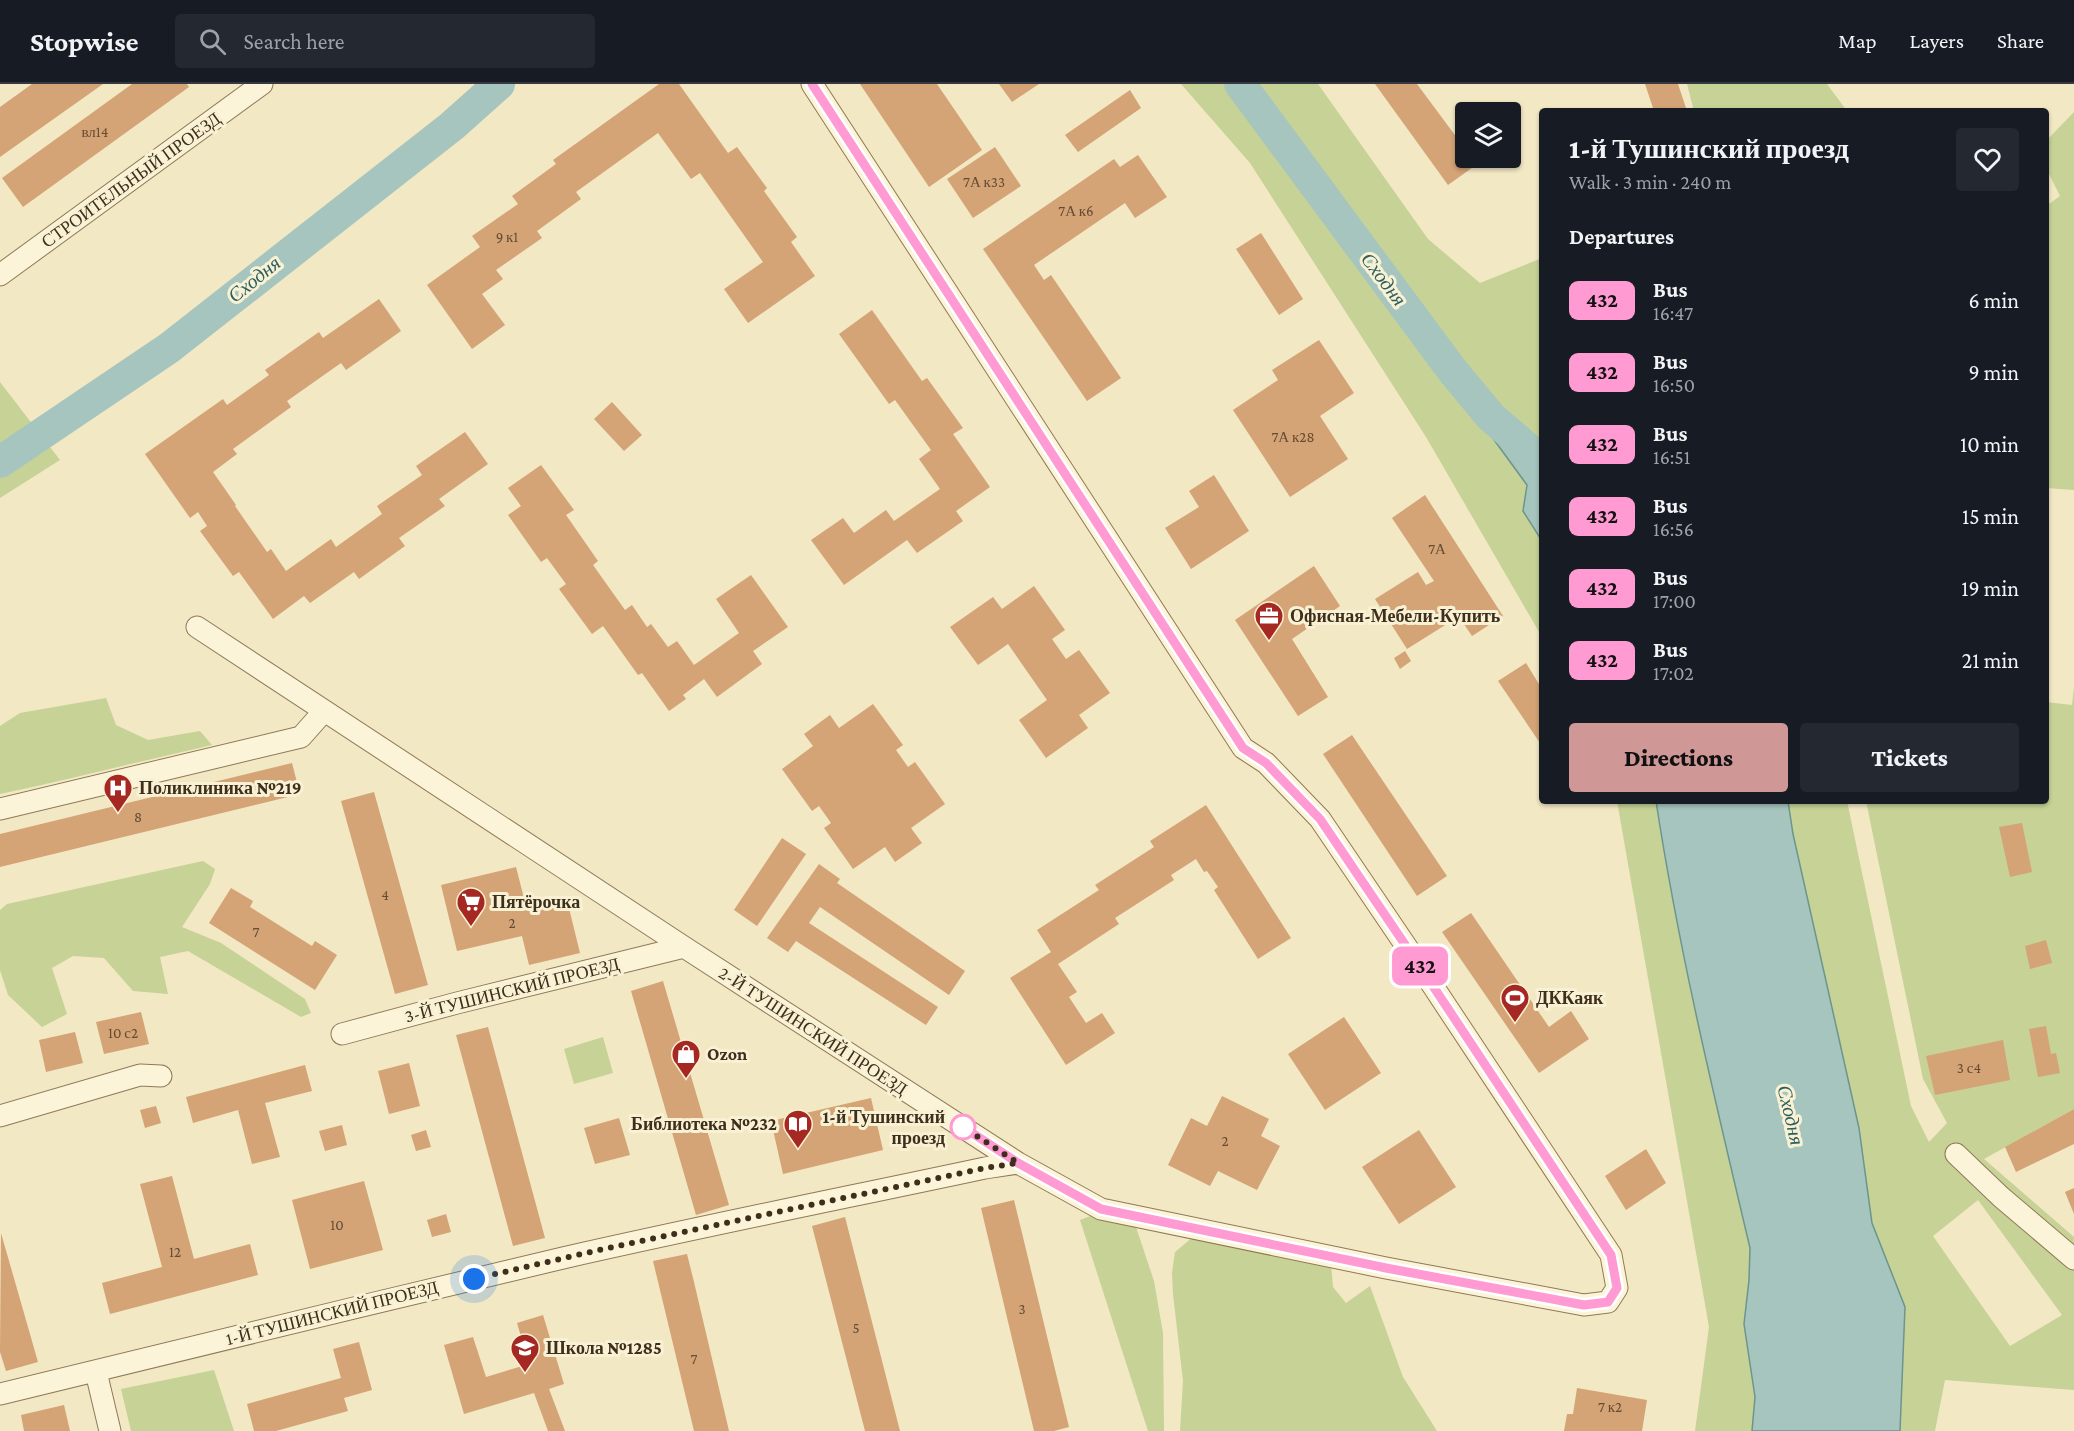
<!DOCTYPE html>
<html lang="en">
<head>
<meta charset="utf-8">
<style>
	:root { --surface:#171b24; --page:#242831; --text:#f1f3f6; --muted:#9ea1a6; --line:#363941; --accent:#cf9897 }
	body { margin:0; font-family:"Crimson Pro",serif; background:var(--page); color:var(--text); height:100vh; display:flex; flex-direction:column; font-size:22px; white-space:nowrap }
	* { box-sizing:border-box; margin:0 }
	p { font-size:20px; color:var(--muted) }
	.icon { flex:none; width:33px; height:33px; fill:none; stroke:currentColor; stroke-width:2; stroke-linecap:round; stroke-linejoin:round }
	.map { position:relative; flex:1; overflow:hidden }
	.panel { position:absolute; left:1539px; top:24px; width:510px; height:696px; display:flex; flex-direction:column; background:var(--surface); border-radius:6px; box-shadow:0 2px 4px #0004 }
	.panel>* { flex:none }
	.badge { padding:0 12px; border-radius:9px; font-size:21px; line-height:39px }
	.buttons { position:absolute; left:1455px; top:18px; display:grid; gap:12px }
	.buttons a { display:grid; place-items:center; width:66px; height:66px; border-radius:6px; background:var(--surface); box-shadow:0 2px 4px #0004; font-size:30px }
	.you { position:absolute; width:30px; height:30px; margin:-15px; border:4px solid #fff; border-radius:50%; background:#1a73e8; box-shadow:0 0 0 9px #1a73e833 }
	.map>.badge { position:absolute; translate:-50% -50%; box-shadow:0 0 0 3px #fff }
	h2 { padding:0 30px; font-size:22px; line-height:54px }
	.round { display:grid; place-items:center; flex:none; width:63px; height:63px; border-radius:6px; background:var(--page) }
	.head { display:flex; align-items:center; justify-content:space-between; height:102px; padding:0 30px }
	h1 { font-size:28px; font-weight:800; line-height:45px }
	.cta { display:flex; gap:12px; margin-top:auto; padding:12px 30px }
	.cta a { flex:1; height:69px; border-radius:6px; background:var(--accent); color:#111; font-size:24px; font-weight:800; line-height:69px; text-align:center }
	.cta a+a { background:var(--page); color:var(--text) }
	ul { padding:0; list-style:none }
	li { display:flex; align-items:center; gap:18px; height:72px; padding:0 30px }
	li div { flex:1 }
	li b { display:block; font-size:22px }
	li em { font-style:normal }
	li .badge { min-width:66px; font-weight:700; text-align:center }
	header { display:flex; align-items:center; gap:36px; box-sizing:border-box; height:84px; padding:0 30px; background:var(--surface); border-bottom:2px solid var(--line) }
	header strong { font-size:28px }
	nav { display:flex; gap:33px; margin-inline-start:auto; font-size:21px }
	.search { width:420px; height:54px; background:var(--page); display:flex; align-items:center; gap:15px; box-sizing:border-box; padding:0 21px; border-radius:6px; color:var(--muted); font-size:22px }
	.map>svg:first-child { display:block }
	.green { fill:#c7d296; fill-rule:evenodd }
	.water { fill:#a6c5be; stroke:#6c958d; stroke-width:1.5 }
	.lines { fill:none; stroke-linecap:round; stroke-linejoin:round }
	.river { stroke:#a6c5be; stroke-width:32 }
	.building { fill:#d4a376 }
	.minor-casing { stroke:#8f7958; stroke-width:23 }
	.minor { stroke:#fcf4d8; stroke-width:21 }
	.line-casing { stroke:#fff; stroke-width:14 }
	.line { stroke:#ff9ad2; stroke-width:9 }
	.walk { stroke:#3e2f1d; stroke-width:6; stroke-dasharray:0 10.8 }
	.stop-dot { fill:#fff; stroke:#ff9ad2; stroke-width:3 }
	.labels { text-anchor:middle; dominant-baseline:central; stroke-width:6; stroke-linejoin:round; paint-order:stroke }
	.number-label { font-size:15px; fill:#644c33 }
	.street-label { font-size:18px; fill:#3e2f1d; stroke:#f9f1d4 }
	.poi-label { font-size:18px; font-weight:bold; fill:#3e2f1d; stroke:#f9f1d4; text-anchor:start }
	.stop-label { font-size:18px; font-weight:bold; fill:#3e2f1d; stroke:#f9f1d4; text-anchor:end }
	.water-label { font-size:20px; font-style:italic; fill:#2b5f5f; stroke:#f9f1d4 }
</style>
</head>
<body>
<header>
<strong>Stopwise</strong>
<div class="search"><svg class="icon" aria-label="search" viewBox="0 0 24 24"><circle cx="10" cy="10" r="6"/><path d="M15 15l6 6"/></svg>Search here</div>
<nav><a>Map</a><a>Layers</a><a>Share</a></nav>
</header>
<div class="map">
<svg width="2074" height="1347" viewBox="0 0 2074 1347">
	<rect width="100%" height="100%" fill="#f2e8c4"/>
	<path class="green" d="M1181 0H1318L1428 155 1480 199 1542 174V366L1512 333 1492 353 1527 401 1523 427 1542 457V553L1426 353 1250 79Z
		M1687 0H1827L1847 27H1694Z
		M2074 28V406L2046 404V122L2060 112 2046 84V57Z
		M0 298 60 376 0 414Z
		M2074 603V1025L1984 1075 2074 1153V1306L1945 1296 1935 1347H1900L1905 1223 1872 1139 1859 1044 1793 750 1788 717H1847L1911 1022 1929 1058 1947 1039 1923 995 1866 717H2046V618L2072 621ZM1978 1116 2062 1231 2010 1262 1933 1152Z
		M106 614 116 641 148 656 200 647 212 661C141 677 71 695 0 710V642L20 629Z
		M1617 717H1656C1679 868 1715 1016 1750 1164L1749 1196 1744 1240 1755 1313 1752 1347H1695L1709 1243Z
		M203 777 215 785 210 800 182 843 221 859 305 915 311 929 301 933 188 867 160 873 168 910 133 907 104 874 73 872 52 884 67 930 42 943 8 911 0 886V826L7 820Z
		M603 953 613 989 574 1000 564 965Z
		M1098 1129 1134 1137 1154 1197 1163 1249 1164 1347H1148L1080 1136Z
		M1193 1153 1331 1179 1333 1203 1346 1219 1370 1202 1403 1293 1437 1347H1180L1183 1297 1173 1210 1172 1189 1175 1168Z
		M214 1286 234 1347H131L121 1305Z"/>
	<path class="water" d="M1512 333 1542 366V457L1523 427 1527 401 1492 353Z
		M1656 717H1788L1793 750 1859 1044 1872 1139 1905 1223 1900 1347H1752L1755 1313 1744 1240 1749 1196 1750 1164C1715 1016 1679 868 1656 717Z"/>
	<g class="lines">
		<path class="river" d="M1240 0 1452 286 1491 333 1542 377
			M0 378 169 264 452 42 499 0"/>
	</g>
	<path class="building" d="M32 0H103L0 73V23Z
		M132 0H187L189 3 23 123 2 94Z
		M659 0H679L728 69 737 63 767 104 764 107 797 153 791 158 815 192 748 239 724 205 763 178 700 89 691 95 658 49 576 108 581 115 537 147 542 154 496 186 503 195 482 210 505 241 472 265 427 201 480 163 472 152 518 120 512 112 556 80 553 76Z
		M860 0H937L982 66 929 103Z
		M999 0H1039L1012 18Z
		M1375 0H1417L1466 66V74H1471L1476 81 1448 101Z
		M1645 0H1678L1687 27H1654Z
		M1130 6 1141 24 1078 68 1065 51Z
		M995 63 1021 102 973 134 947 95Z
		M1138 71 1167 113 1135 134 1125 119 1034 181 1044 196 1051 191 1121 294 1087 317 983 165 1114 75 1120 83Z
		M1261 149 1303 215 1279 231 1236 165Z
		M379 215 401 247 346 286 341 279 287 317 291 323 233 365 237 370 213 388 236 421 235 422 267 468 271 465 286 487 331 455 336 463 382 430 377 422 422 391 416 382 465 348 488 380 439 415 445 422 399 454 405 462 359 495 354 488 310 519 304 512 273 535 239 488 233 492 200 447 207 442 198 428 190 434 145 370 223 315 227 321 269 291 265 286 319 248 323 254Z
		M872 226 922 297 927 294 963 344 953 350 990 403 956 427 963 437 917 469 907 456 844 501 811 456 843 434 854 449 886 426 894 437 940 405 919 375 931 366 895 316 889 320 839 250Z
		M1319 256 1354 309 1320 332 1348 375 1290 413 1233 326 1278 296 1272 286Z
		M612 318 642 351 624 367 594 335Z
		M541 381 574 426 566 431 598 477 593 481 625 526 632 521 647 543 651 540 668 563 677 557 694 581 739 549 716 515 751 491 788 543 753 567 762 580 717 613 704 595 683 611 686 615 669 627 642 589 638 591 603 542 592 550 559 505 566 500 547 474 541 478 508 431 521 422 508 404Z
		M1214 391 1249 447 1191 485 1165 444 1199 423 1189 407Z
		M1425 411 1503 532 1472 552 1451 521 1443 528 1450 538 1407 565 1375 515 1418 488 1426 501 1434 497 1392 434Z
		M1314 482 1340 522 1292 555 1328 613 1298 632 1235 536Z
		M1034 502 1065 546 1052 555 1066 575 1079 566 1110 609 1079 631 1088 644 1046 674 1019 636 1047 616 1008 560 978 581 950 543 993 513 1002 525Z
		M1405 567 1411 577 1400 585 1394 574Z
		M1526 579 1542 605V662L1498 597Z
		M873 620 903 661 896 666 908 683 915 678 945 720 911 744 922 759 895 778 885 763 853 785 824 744 831 739 819 722 812 727 782 685 813 662 804 650 830 631 839 644Z
		M1352 651 1447 792 1417 812 1323 670Z
		M292 679 300 710 0 783V750Z
		M374 708 428 901 395 910 341 717Z
		M1206 721 1291 854 1258 875 1214 806 1218 803 1207 787 1204 788 1196 775 1171 791 1174 796 1115 834 1119 840 1058 880 1077 908 1069 913 1086 939 1102 929 1115 949 1066 981 1010 894 1051 868 1037 846 1099 806 1095 801 1154 763 1150 757Z
		M2022 739 2032 788 2010 793 1999 743Z
		M782 754 806 770 757 842 734 826Z
		M819 780 840 795 837 799 965 887 949 911 820 823 809 839 938 923 926 941 796 857 788 868 767 854Z
		M516 783 527 826 567 816 580 869 529 881 522 852 457 867 441 801Z
		M231 804 253 817 250 823 312 862 315 857 337 871 315 906 209 839Z
		M1471 829 1549 943 1571 927 1589 955 1539 989 1442 848Z
		M2046 856 2052 879 2030 885 2025 862Z
		M663 897 729 1121 696 1131 631 907Z
		M141 928 149 960 104 970 96 938Z
		M1344 933 1381 989 1325 1026 1288 970Z
		M2046 942 2051 970 2056 969 2060 989 2038 993 2029 945Z
		M488 943 545 1154 513 1162 456 951Z
		M75 948 83 979 46 988 39 956Z
		M2003 956 2010 996 1935 1011 1926 972Z
		M409 979 420 1022 389 1030 378 987Z
		M305 981 312 1007 265 1019 280 1073 252 1080 238 1026 193 1039 186 1013Z
		M1222 1012 1269 1035 1261 1052 1280 1062 1257 1106 1218 1087 1210 1102 1168 1081 1191 1034 1207 1042Z
		M871 1014 883 1066 783 1090 771 1037Z
		M156 1022 161 1039 145 1044 140 1026Z
		M2074 1025V1060L2016 1088 2005 1063Z
		M619 1034 630 1071 595 1080 584 1044Z
		M342 1041 347 1061 325 1067 319 1047Z
		M426 1046 431 1063 416 1067 411 1051Z
		M1419 1046 1456 1103 1399 1140 1362 1083Z
		M1646 1065 1666 1099 1626 1126 1605 1092Z
		M172 1092 194 1175 250 1160 258 1191 110 1230 102 1199 162 1183 140 1100Z
		M364 1097 383 1166 310 1185 292 1116Z
		M2074 1104V1130L2065 1108Z
		M1014 1116 1069 1343 1054 1347H1034L981 1124Z
		M446 1130 451 1148 432 1153 427 1136Z
		M845 1133 880 1269 900 1347H865L812 1142Z
		M1 1149 38 1278 6 1287 0 1268Z
		M687 1170 694 1198 729 1347H694L653 1177Z
		M543 1231 564 1300 549 1305 565 1347H548L534 1309 464 1330 444 1261 473 1253 486 1293 529 1280 517 1239Z
		M359 1258 372 1306 344 1314 348 1327 276 1347H254L247 1320 341 1294 333 1265Z
		M1577 1304 1647 1316 1642 1347H1564L1567 1330H1573Z
		M64 1321 70 1347H24L21 1331Z"/>
	<g class="lines">
		<g class="minor-casing">
			<path id="minor" d="M0 191 262 0
				M197 543 684 863 1018 1079 1101 1125 1386 1184 1584 1221 1608 1218 1617 1204 1611 1171 1427 893 1320 735 1266 679 1243 664 812 0
				M0 725 301 653 324 627
				M342 950 457 919 684 863
				M0 1032 140 991 161 992
				M1956 1070 2001 1113 2074 1175
				M96 1288 110 1347
				M0 1310C188 1265 375 1218 563 1174 703 1142 844 1114 985 1084L1018 1079"/>
		</g>
		<use href="#minor" class="minor"/>
	</g>
	<g class="lines">
		<g class="line-casing">
			<path id="line" d="M812 0 1243 664 1266 679 1320 735 1427 893 1611 1171 1617 1204 1608 1218 1584 1221 1386 1184 1101 1125 1018 1079 963 1043"/>
		</g>
		<use href="#line" class="line"/>
		<path class="walk" d="M474 1195 599 1166 985 1084 1018 1079 963 1043"/>
	</g>
	<defs>
		<g id="office-pin" transform="scale(1.5)"><path d="M0 17L-7.5 6A9.5 9.5 0 1 1 7.5 6Z" fill="#a52922" stroke="#f9f1d4"/><path d="M-6-3h4V-5.5h4V-3h4V5H-6ZM-1-4.5V-3h2v-1.5ZM-6 0V1H6V0Z" fill="#fff"/></g>
		<g id="hospital-pin" transform="scale(1.5)"><path d="M0 17L-7.5 6A9.5 9.5 0 1 1 7.5 6Z" fill="#a52922" stroke="#f9f1d4"/><path d="M-5-5h3v3.5h4V-5h3V5h-3V1.5h-4V5h-3Z" fill="#fff"/></g>
		<g id="supermarket-pin" transform="scale(1.5)"><path d="M0 17L-7.5 6A9.5 9.5 0 1 1 7.5 6Z" fill="#a52922" stroke="#f9f1d4"/><path d="M-6-5.5h2.5l.6 2H6L4.5 2H-2.5L-4.4-4H-6ZM-1.5 3.2a1.3 1.3 0 1 0 .1 0ZM3 3.2a1.3 1.3 0 1 0 .1 0Z" fill="#fff"/></g>
		<g id="stadium-pin" transform="scale(1.5)"><path d="M0 17L-7.5 6A9.5 9.5 0 1 1 7.5 6Z" fill="#a52922" stroke="#f9f1d4"/><path d="M0-5a6.5 5 0 1 0 0 10a6.5 5 0 1 0 0-10ZM-3.5-1.8h7v3.6h-7Z" fill="#fff"/></g>
		<g id="shop-pin" transform="scale(1.5)"><path d="M0 17L-7.5 6A9.5 9.5 0 1 1 7.5 6Z" fill="#a52922" stroke="#f9f1d4"/><path d="M-5-2.5h2.3a2.7 3.5 0 0 1 5.4 0H5L5.5 6h-11ZM-1.5-2.5h3a1.5 2.3 0 0 0-3 0Z" fill="#fff"/></g>
		<g id="library-pin" transform="scale(1.5)"><path d="M0 17L-7.5 6A9.5 9.5 0 1 1 7.5 6Z" fill="#a52922" stroke="#f9f1d4"/><path d="M-6-4Q-3-5.5-.7-3.5V5Q-3 3-6 4ZM6-4Q3-5.5 .7-3.5V5Q3 3 6 4Z" fill="#fff"/></g>
		<g id="school-pin" transform="scale(1.5)"><path d="M0 17L-7.5 6A9.5 9.5 0 1 1 7.5 6Z" fill="#a52922" stroke="#f9f1d4"/><path d="M0-5L7-2L0 1L-7-2ZM-4 1L0 2.5L4 1V4Q0 6-4 4Z" fill="#fff"/></g>
	</defs>
	<g fill-rule="evenodd">
		<use href="#office-pin" x="1269" y="532"/>
		<use href="#hospital-pin" x="118" y="704"/>
		<use href="#supermarket-pin" x="471" y="818"/>
		<use href="#stadium-pin" x="1515" y="914"/>
		<use href="#shop-pin" x="686" y="970"/>
		<use href="#library-pin" x="798" y="1040"/>
		<use href="#school-pin" x="525" y="1264"/>
	</g>
	<circle class="stop-dot" cx="963" cy="1043" r="12"/>
	<g class="labels">
		<g class="number-label">
			<text x="95" y="48">вл14</text>
			<text x="984" y="98">7А к33</text>
			<text x="1076" y="127">7А к6</text>
			<text x="507" y="153">9 к1</text>
			<text x="1293" y="353">7А к28</text>
			<text x="1437" y="465">7А</text>
			<text x="138" y="733">8</text>
			<text x="385" y="811">4</text>
			<text x="512" y="839">2</text>
			<text x="256" y="848">7</text>
			<text x="123" y="949">10 с2</text>
			<text x="1969" y="984">3 с4</text>
			<text x="1225" y="1057">2</text>
			<text x="337" y="1141">10</text>
			<text x="175" y="1168">12</text>
			<text x="1022" y="1225">3</text>
			<text x="856" y="1244">5</text>
			<text x="694" y="1275">7</text>
			<text x="1610" y="1323">7 к2</text>
		</g>
		<g class="street-label">
			<text transform="translate(131 96) rotate(-36)">СТРОИТЕЛЬНЫЙ ПРОЕЗД</text>
			<text transform="translate(512 906) rotate(-14)">3-Й ТУШИНСКИЙ ПРОЕЗД</text>
			<text transform="translate(813 947) rotate(33)">2-Й ТУШИНСКИЙ ПРОЕЗД</text>
			<text transform="translate(332 1229) rotate(-14)">1-Й ТУШИНСКИЙ ПРОЕЗД</text>
		</g>
		<g class="poi-label">
			<text x="1290" y="532">Офисная-Мебели-Купить</text>
			<text x="139" y="704">Поликлиника №219</text>
			<text x="492" y="818">Пятёрочка</text>
			<text x="1536" y="914">ДККаяк</text>
			<text x="707" y="970">Ozon</text>
			<text x="777" y="1040" text-anchor="end">Библиотека №232</text>
			<text x="546" y="1264">Школа №1285</text>
		</g>
		<g class="stop-label">
			<text x="945" y="1033">1-й Тушинский<tspan x="945" dy="21">проезд</tspan></text>
		</g>
		<g class="water-label">
			<text transform="translate(254 195) rotate(-39)">Сходня</text>
			<text transform="translate(1384 195) rotate(53)">Сходня</text>
			<text transform="translate(1791 1031) rotate(77)">Сходня</text>
		</g>
	</g>
</svg>
<div class="buttons">
<a><svg class="icon" aria-label="layers" viewBox="0 0 24 24"><path d="M12 4l9 5-9 5-9-5zM3 14l9 5 9-5"/></svg></a>
</div>
<div class="you" style="left:474px;top:1195px"></div>
<b class="badge" style="left:1420px;top:882px;background:#ff9ad2;color:#111">432</b>
<section class="panel">
<div class="head"><div><h1>1-й Тушинский проезд</h1><p>Walk · 3 min · 240 m</p></div><a class="round"><svg class="icon" aria-label="heart" viewBox="0 0 24 24"><path d="M12 20l-8-8c-3-5 5-10 8-4 3-6 11-1 8 4z"/></svg></a></div>
<h2>Departures</h2>
<ul>
<li><span class="badge" style="background:#ff9ad2;color:#111">432</span><div><b>Bus</b><p>16:47</p></div><em>6 min</em></li>
<li><span class="badge" style="background:#ff9ad2;color:#111">432</span><div><b>Bus</b><p>16:50</p></div><em>9 min</em></li>
<li><span class="badge" style="background:#ff9ad2;color:#111">432</span><div><b>Bus</b><p>16:51</p></div><em>10 min</em></li>
<li><span class="badge" style="background:#ff9ad2;color:#111">432</span><div><b>Bus</b><p>16:56</p></div><em>15 min</em></li>
<li><span class="badge" style="background:#ff9ad2;color:#111">432</span><div><b>Bus</b><p>17:00</p></div><em>19 min</em></li>
<li><span class="badge" style="background:#ff9ad2;color:#111">432</span><div><b>Bus</b><p>17:02</p></div><em>21 min</em></li>
</ul>
<div class="cta"><a>Directions</a><a>Tickets</a></div>
</section>
</div>
</body>
</html>
